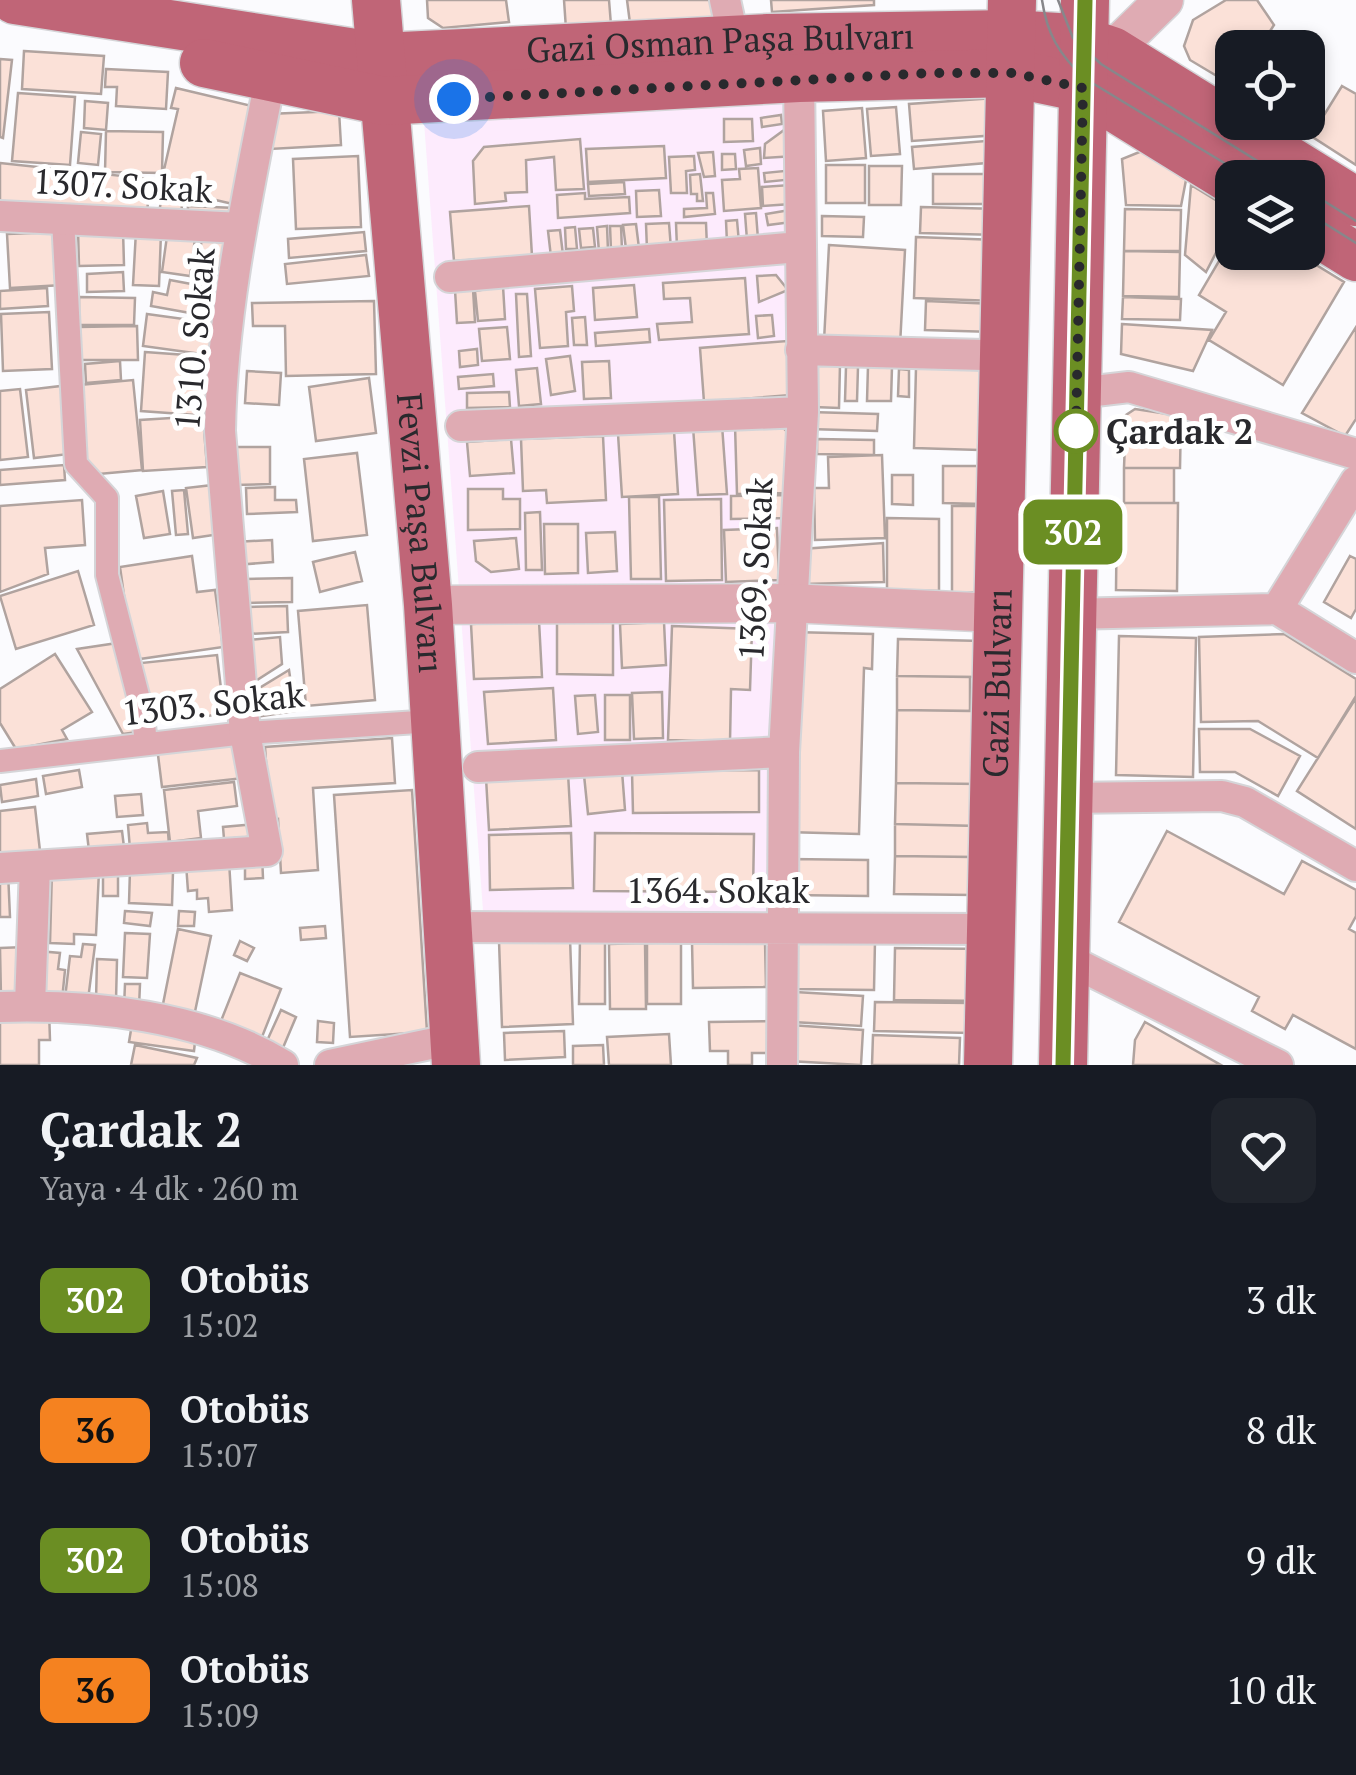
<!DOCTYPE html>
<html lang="tr">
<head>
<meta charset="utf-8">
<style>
	:root { --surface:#171b24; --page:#20242c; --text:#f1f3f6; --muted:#9ea1a6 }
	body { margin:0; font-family:"PT Serif",serif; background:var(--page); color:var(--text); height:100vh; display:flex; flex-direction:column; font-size:38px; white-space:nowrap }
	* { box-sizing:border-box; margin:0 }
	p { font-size:32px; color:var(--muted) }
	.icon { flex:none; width:55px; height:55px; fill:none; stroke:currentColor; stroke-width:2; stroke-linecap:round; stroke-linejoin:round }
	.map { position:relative; height:1065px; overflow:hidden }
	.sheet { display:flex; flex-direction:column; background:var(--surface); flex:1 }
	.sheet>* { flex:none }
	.badge { padding:0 20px; border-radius:15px; font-size:35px; line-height:65px }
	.controls { position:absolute; left:1215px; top:30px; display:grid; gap:20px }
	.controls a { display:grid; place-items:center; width:110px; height:110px; border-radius:20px; background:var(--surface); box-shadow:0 5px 15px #0003; font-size:50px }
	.you { position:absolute; width:50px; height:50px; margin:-25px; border:8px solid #fff; border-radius:50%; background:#1a73e8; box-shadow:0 0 0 15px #1a73e833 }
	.map>.badge { position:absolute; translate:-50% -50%; box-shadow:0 0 0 5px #fff }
	.round { display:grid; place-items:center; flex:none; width:105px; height:105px; border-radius:20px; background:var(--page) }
	.head { display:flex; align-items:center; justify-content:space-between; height:170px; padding:0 40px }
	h1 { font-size:48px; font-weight:700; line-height:75px }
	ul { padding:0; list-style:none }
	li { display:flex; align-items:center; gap:30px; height:130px; padding:0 40px }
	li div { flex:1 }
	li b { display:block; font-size:38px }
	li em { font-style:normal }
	li .badge { min-width:110px; font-weight:700; text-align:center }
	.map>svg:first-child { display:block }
	.commercial { fill:#fdebfd }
	.building { fill:#fbe1d8; stroke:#b0a39f; stroke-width:2.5 }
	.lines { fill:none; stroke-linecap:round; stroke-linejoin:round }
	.pedestrian-casing { stroke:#d5d5d8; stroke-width:26 }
	.minor-casing { stroke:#d5d5d8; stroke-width:34 }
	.tertiary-casing { stroke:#d5d5d8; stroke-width:41 }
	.primary-casing { stroke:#d5d5d8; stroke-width:51 }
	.pedestrian { stroke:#dfabb3; stroke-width:22 }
	.minor { stroke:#dfabb3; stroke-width:30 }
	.tertiary { stroke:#dfabb3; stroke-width:38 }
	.primary { stroke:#c06577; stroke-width:48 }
	.tram { stroke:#87878b; stroke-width:2.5 }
	.line-casing { stroke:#fff; stroke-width:22 }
	.line { stroke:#6b8e23; stroke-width:15 }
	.walk { stroke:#29292d; stroke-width:10; stroke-dasharray:0 18 }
	.stop-dot { fill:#fff; stroke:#6b8e23; stroke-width:5 }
	.labels { text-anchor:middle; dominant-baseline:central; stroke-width:10; stroke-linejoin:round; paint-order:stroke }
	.street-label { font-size:35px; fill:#29292d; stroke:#fff }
	.stop-label { font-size:35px; font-weight:bold; fill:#29292d; stroke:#fff; text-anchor:start }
</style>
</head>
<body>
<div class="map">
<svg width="1356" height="1065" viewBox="0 0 1356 1065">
	<rect width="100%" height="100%" fill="#fbfbfe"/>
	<path class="commercial" d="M812 99 795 932 485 937 424 122Z"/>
	<path class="building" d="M427 0H506L509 22 443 28 428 18Z
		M564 0H609L611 25 566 29Z
		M627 0H717L719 18 631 31Z
		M771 0H874V5L772 12Z
		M1226 0H1257L1274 25 1259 48H1232V85L1190 60 1184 46 1193 20Z
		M24 51 104 56 101 94 22 89Z
		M0 59 12 60 3 138 0 137Z
		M106 69 168 72 166 109 116 106 117 87H105Z
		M1342 86 1356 94V165L1311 136Z
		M176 88 260 108 237 205 160 187 178 109 171 108Z
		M18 93 75 97 70 165 12 161Z
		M995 98 998 135 912 141 909 104Z
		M85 101 108 103 106 130 84 128Z
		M896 107 900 154 871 156 867 109Z
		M862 108 866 158 826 161 823 111Z
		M339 111 341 145 270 149 268 114Z
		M781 115 782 124 762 127 761 118Z
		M724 119H752L753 141 724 142Z
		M795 122V156L764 158 765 144Z
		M106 131 163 132 162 173 105 172Z
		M81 132 101 134 98 165 78 163Z
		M580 139 584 189 556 190 554 157 526 160 527 192 505 193 506 201 475 204 473 161 484 147Z
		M998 140 999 162 914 169 912 147Z
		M664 146 666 178 588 182 586 149Z
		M760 148 761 164 746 166 744 150Z
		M1142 151 1186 180 1181 206 1126 205 1122 159Z
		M713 152 715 176 704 177 698 153Z
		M722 154H735L736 169 722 170Z
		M358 156 361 227 296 229 293 159Z
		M694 156 695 170 686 171 687 193H671L669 157Z
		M0 163 151 179 146 219 0 203Z
		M826 165H865V203H826Z
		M869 166H902L901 205H869Z
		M758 168 761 208 724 211 722 180 740 179 739 169Z
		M794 170 795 179 765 182 764 173Z
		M700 174 703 201H697V194H691L690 175Z
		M933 174H1002V204H933Z
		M624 182 625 194 589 196 588 184Z
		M790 185 791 204 763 206 762 187Z
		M1191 185 1232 210V222L1206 272 1185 255Z
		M659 190 661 216 637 217 636 191Z
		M585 193V199L629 197 630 213 558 218 557 195Z
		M706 193H713L715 214 684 217V209L707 208Z
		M162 194 183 197 180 222 158 220Z
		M188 206 235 208 234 223 187 221Z
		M529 206 532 256 454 261 450 212Z
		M921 207 1000 209 999 235 920 233Z
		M1125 209 1181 210 1180 251H1124Z
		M790 210 792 222 768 225 766 214Z
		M756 213 758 239 747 240 745 214Z
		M822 216 864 217 863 237 822 236Z
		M737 220 739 243H727L726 221Z
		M669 223 671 249 647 250 646 224Z
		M676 223H706L707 247 677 248Z
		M636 224 639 248 626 249 623 225Z
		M607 226 608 251 599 252 597 227Z
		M610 226H621L622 250H611Z
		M575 227 577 249H566L565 228Z
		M593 228 595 247 581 248 579 229Z
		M78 230H123L124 265 79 266Z
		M560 230 563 255 551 257 548 231Z
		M136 231 161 233 159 286 133 285Z
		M60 232 63 285 10 288 7 234Z
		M364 232 366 251 289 258 288 239Z
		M167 236 195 239 190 276 162 272Z
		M916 237 997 240 995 301 914 298Z
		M202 238 235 243 229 282 196 277Z
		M1232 239V252H1295L1344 282 1283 385 1209 340 1226 312 1199 295Z
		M829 245 905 250 900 346 824 341Z
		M1124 251 1180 252 1179 297 1123 296Z
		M366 255 369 276 287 284 285 264Z
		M123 272 124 291 87 292V274Z
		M776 275 788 290 759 302 757 276Z
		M745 278 749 334 659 340 657 324 692 322 690 298 664 299 663 283Z
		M170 280 223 290 218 318 151 306 153 292 167 295Z
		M634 285 637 317 595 320 593 288Z
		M503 286 505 319 478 321 475 291Z
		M572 286 574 311 566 312 568 346 540 348 535 289Z
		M47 288 48 306 0 309V291Z
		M473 289 475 322 457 323 455 290Z
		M516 294H527L531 356 519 357Z
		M79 297 135 298 134 325H79Z
		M1123 297 1181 299 1180 320 1122 319Z
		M374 301 376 374 286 376 285 326H253L252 303Z
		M926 301 995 304 994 332 925 330Z
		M49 312 52 369 3 371 1 314Z
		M147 314 220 324 216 356 143 346Z
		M772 315 774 336 758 338 756 316Z
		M585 317 587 345H574L572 318Z
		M1122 324 1212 330 1193 371 1121 354Z
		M137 326 138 360H79L78 327Z
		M507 327 510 359 482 361 479 329Z
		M1356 327V419L1345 436 1302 413Z
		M649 329 650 342 596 346 595 333Z
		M787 341 791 395 704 402 700 348Z
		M477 349 478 365 460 367 459 351Z
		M145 352 214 357 210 416 141 411Z
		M570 356 575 391 551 395 546 359Z
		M120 361 121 380 86 383 85 364Z
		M609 361 611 398 584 399 582 362Z
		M815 364H840L839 408 814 407Z
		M868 366 892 367 891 401H867Z
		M846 367H858L857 401H845Z
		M537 368 541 404 519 406 516 370Z
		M916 368 981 370 979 450 914 448Z
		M899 369 909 370V397L898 396Z
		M247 371 281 373 279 405 245 403Z
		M493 374 494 386 459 389 458 377Z
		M369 378 376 433 316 441 309 387Z
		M133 380 142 470 88 475 79 385Z
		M61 386 69 454 34 458 26 390Z
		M20 389 28 457 0 460V391Z
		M509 392 510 407 467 408V393Z
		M1135 409 1181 416 1180 468H1124L1126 415Z
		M810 412 878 414 877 431 809 429Z
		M203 416 207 467 143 471 140 420Z
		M779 424 794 438 795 493 737 494 735 425Z
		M722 425 727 494 698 495 693 427Z
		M674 431 678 494 622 497 618 434Z
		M603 436 606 500 547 503 546 490 523 491 521 439Z
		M511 439 514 473 470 476 467 442Z
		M817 439 874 440V455L817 454Z
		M234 447H270V484L234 485Z
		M357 453 367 535 313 541 304 459Z
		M882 455 885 538 815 540 814 488H829L828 457Z
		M64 465 65 480 0 485V470Z
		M943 466H983V504L943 503Z
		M1124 468H1174V503H1124Z
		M892 475H913V505L892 504Z
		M213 485 220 534 193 538 186 488Z
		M275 487V500H296L297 512 247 514 246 488Z
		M468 489H503V499H520V529L468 530Z
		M184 490 188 534 176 535 172 491Z
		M163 491 170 534 144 538 136 496Z
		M792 495 793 518 731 519V496Z
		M629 497H659L661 579H631Z
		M721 499 722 580 666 581 664 500Z
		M82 500 85 545 45 548 48 574 0 592V506Z
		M1117 503H1178L1177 591 1116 590Z
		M952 506H985V592L952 593Z
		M540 512 542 570H526L525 513Z
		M887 518 939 519V591L887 590Z
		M544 524H578V573L545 574Z
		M777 528 779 580 726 582 724 530Z
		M615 532 617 571 588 573 586 533Z
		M516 538 519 569 491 572 476 561 474 541Z
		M272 540 273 562 236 565 235 542Z
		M883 543 884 582 803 584 802 549Z
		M355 552 362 581 320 592 313 562Z
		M192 556 197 592 215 590 223 647 133 660 120 567Z
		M1350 556 1356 559V609L1351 618 1324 602Z
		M78 571 94 625 16 649 0 596Z
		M292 578V602L246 603 245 579Z
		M367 605 375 700 306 706 298 611Z
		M287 606 288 632 248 634 247 607Z
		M539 621 542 677 474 679 471 624Z
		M557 622H613V675L557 674Z
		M664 622 666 665 622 668 620 624Z
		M672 626 752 629 750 690 731 689 730 742 668 740Z
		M792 632 873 634 872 669 864 668 859 834 786 832Z
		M1284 634 1356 679V696L1318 758 1258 721 1201 722 1199 637Z
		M1119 636 1196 638 1193 777 1116 775Z
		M280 637 282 664 251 684 248 640Z
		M898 639 982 641 981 677 897 676Z
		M124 642 137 732 123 734 77 649Z
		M55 654 92 712 62 730 67 739 16 749 0 723V689Z
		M217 655 224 714 147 723 141 663Z
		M289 670 295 711 255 717 251 693Z
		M897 676 970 677V711L897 710Z
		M553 688 556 740 488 744 484 692Z
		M662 692 663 738 634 739 632 693Z
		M595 695 598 732 578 734 575 696Z
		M605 695H630V740H605Z
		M1356 698V829L1297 791Z
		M897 710 982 711 981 784 896 783Z
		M1199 729H1250L1300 756 1278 796 1235 772H1200Z
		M239 737 244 778 162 787 157 747Z
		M392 738 395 783 313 788 318 870 281 873 278 819 270 820 265 747Z
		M79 770 82 787 46 794 43 776Z
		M759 770V812L633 813 632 771Z
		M622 771 625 810 588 814 584 775Z
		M568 773 571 826 489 830 486 778Z
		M36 779 38 796 2 802 0 785Z
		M234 782 237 806 198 811 201 838 170 842 164 790Z
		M896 783 981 784V826L895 824Z
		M412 790 427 1032 350 1037 334 795Z
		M141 794 143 815 117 817 115 796Z
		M35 807 40 851 0 856V811Z
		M147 823 148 833 168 832 169 845 130 849 128 825Z
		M257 824 258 836 224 839 223 827Z
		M895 824 977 826V857L895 856Z
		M122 831 124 847 89 851 87 834Z
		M1167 831 1284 894 1302 861 1356 890V916L1349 929 1356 933V1049L1293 1015 1285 1029 1252 1011 1259 997 1119 922Z
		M571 833 573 888 490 890 489 835Z
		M595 833 754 834 753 892 594 891Z
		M245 855H262L263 878 245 879Z
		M895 856 972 857V895L894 894Z
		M790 859 868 860V896L790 895Z
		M229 861 232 910 209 912 208 898 197 899V890L188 891 186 864Z
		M103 867H118V896H103Z
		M52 869 99 871 96 935 74 934V944L50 943Z
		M130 870 173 872 172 905 129 903Z
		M0 872H8L10 917H0Z
		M125 911 152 913 150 926 124 923Z
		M179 911 195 912 194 926H178Z
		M325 926 326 938 301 940 300 928Z
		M178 929 211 936 193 1021 161 1014Z
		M125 933 150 934 147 978 123 977Z
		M580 937 605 938V1004H579Z
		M570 938 573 1024 502 1027 499 941Z
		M793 940 875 941 874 990 792 989Z
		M240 941 254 948 247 961 234 955Z
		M765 941 766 987 693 988 692 942Z
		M681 942V1004H647V943Z
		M645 943 646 1009H610L609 944Z
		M83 944 95 945 88 1000 65 998 70 956 81 957Z
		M25 947 27 996 1 997 0 948Z
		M895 948 987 949 986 1001 894 1000Z
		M38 951 60 953 58 969 65 970 62 1000 33 997Z
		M97 959 117 960 116 1000H96Z
		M240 973 281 989 260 1042 219 1026Z
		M125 984H140L139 1007H124Z
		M795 992 863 996 861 1026 793 1022Z
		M875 1002 971 1003V1033L874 1031Z
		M49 1010 50 1040H39V1065H0V1011Z
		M281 1010 296 1017 282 1050 266 1043Z
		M318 1021 334 1023 333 1043 317 1042Z
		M777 1021V1053H752V1065H728V1051H710L709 1022Z
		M1145 1022 1221 1065H1133L1135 1040Z
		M132 1024 196 1033 194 1051 129 1042Z
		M790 1025 863 1030 861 1065 788 1061Z
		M564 1031 565 1057 505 1060 504 1033Z
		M669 1034 671 1065H609L607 1037Z
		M873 1035 960 1038 959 1065H872Z
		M135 1045 197 1058 194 1065H131Z
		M603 1045 604 1065H573V1046Z"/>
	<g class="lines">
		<g class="pedestrian-casing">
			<path id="pedestrian" d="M63 219 76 464 107 498V575L143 715 146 744
				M0 761 245 733 434 721"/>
		</g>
		<g class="minor-casing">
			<path id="minor" d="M725 0 734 41
				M0 216 241 228
				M450 277 799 247
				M801 350 984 355
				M1078 393 1129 387 1356 454
				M461 426 803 412
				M1277 609 1356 481
				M1070 614 1277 609 1356 658
				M478 767 784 752
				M1066 798 1222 796 1245 802 1356 866
				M0 868 267 851 245 733 220 431C222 311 248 192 271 75
				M446 927 990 929
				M1065 958 1278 1065
				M30 1005 35 866
				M0 1007C92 1004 203 1016 283 1065
				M330 1065 454 1039
				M782 1065 784 752 803 412 799 78"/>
		</g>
		<g class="tertiary-casing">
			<path id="tertiary" d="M1112 51 1164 0
				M428 605 789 603 997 613"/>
		</g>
		<g class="primary-casing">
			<g id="primary">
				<path id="s1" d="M15 0 381 57 768 38 1012 34 1073 38 1112 51 1356 202"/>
				<path id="s2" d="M376 0 428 605 456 1065"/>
				<path d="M204 63 384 101 799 78 1011 73 1083 88 1232 180"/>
				<path d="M1308 227 1356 257"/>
				<path id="s3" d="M988 1065 1012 0"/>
				<path d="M1063 1065 1085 0"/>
			</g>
		</g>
		<use href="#pedestrian" class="pedestrian"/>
		<use href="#minor" class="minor"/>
		<use href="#tertiary" class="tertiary"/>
		<use href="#primary" class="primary"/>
		<path class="tram" d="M1042 0C1047 34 1059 54 1084 78L1249 178
			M1058 0 1073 38 1101 64 1285 178
			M1308 191 1356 221
			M1308 213 1356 243"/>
	</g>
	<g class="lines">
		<g class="line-casing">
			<path id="line" d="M1063 1065 1085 0"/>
		</g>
		<use href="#line" class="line"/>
		<path class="walk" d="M454 99 932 73H1012L1083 88 1076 431"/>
	</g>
	<circle class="stop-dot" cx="1076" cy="431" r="20"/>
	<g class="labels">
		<g class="street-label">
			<text stroke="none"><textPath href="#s1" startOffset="710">Gazi Osman Paşa Bulvarı</textPath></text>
			<text transform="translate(123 185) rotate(3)">1307. Sokak</text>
			<text transform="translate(194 339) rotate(-85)">1310. Sokak</text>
			<text stroke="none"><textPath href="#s2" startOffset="535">Fevzi Paşa Bulvarı</textPath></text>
			<text transform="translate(755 569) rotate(-87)">1369. Sokak</text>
			<text stroke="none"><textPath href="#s3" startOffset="382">Gazi Bulvarı</textPath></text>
			<text transform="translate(213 703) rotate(-6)">1303. Sokak</text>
			<text x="718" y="890">1364. Sokak</text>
		</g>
		<g class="stop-label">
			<text x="1106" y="431">Çardak 2</text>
		</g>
	</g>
</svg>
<div class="controls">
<a><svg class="icon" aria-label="locate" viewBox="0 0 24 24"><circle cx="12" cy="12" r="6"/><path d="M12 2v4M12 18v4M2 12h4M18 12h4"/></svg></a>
<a><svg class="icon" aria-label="layers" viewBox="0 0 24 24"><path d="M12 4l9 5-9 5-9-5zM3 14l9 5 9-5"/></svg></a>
</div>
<div class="you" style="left:454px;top:99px"></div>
<b class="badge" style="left:1073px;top:532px;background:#6b8e23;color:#fff">302</b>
</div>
<section class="sheet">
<div class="head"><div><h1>Çardak 2</h1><p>Yaya · 4 dk · 260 m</p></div><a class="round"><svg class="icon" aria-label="heart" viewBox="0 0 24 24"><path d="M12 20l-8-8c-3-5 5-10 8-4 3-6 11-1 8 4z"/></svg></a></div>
<ul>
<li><span class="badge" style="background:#6b8e23;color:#fff">302</span><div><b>Otobüs</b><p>15:02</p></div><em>3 dk</em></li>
<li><span class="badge" style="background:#f58220;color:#111">36</span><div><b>Otobüs</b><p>15:07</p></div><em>8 dk</em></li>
<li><span class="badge" style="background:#6b8e23;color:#fff">302</span><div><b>Otobüs</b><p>15:08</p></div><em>9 dk</em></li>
<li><span class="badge" style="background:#f58220;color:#111">36</span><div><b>Otobüs</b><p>15:09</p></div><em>10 dk</em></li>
</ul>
</section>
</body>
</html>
